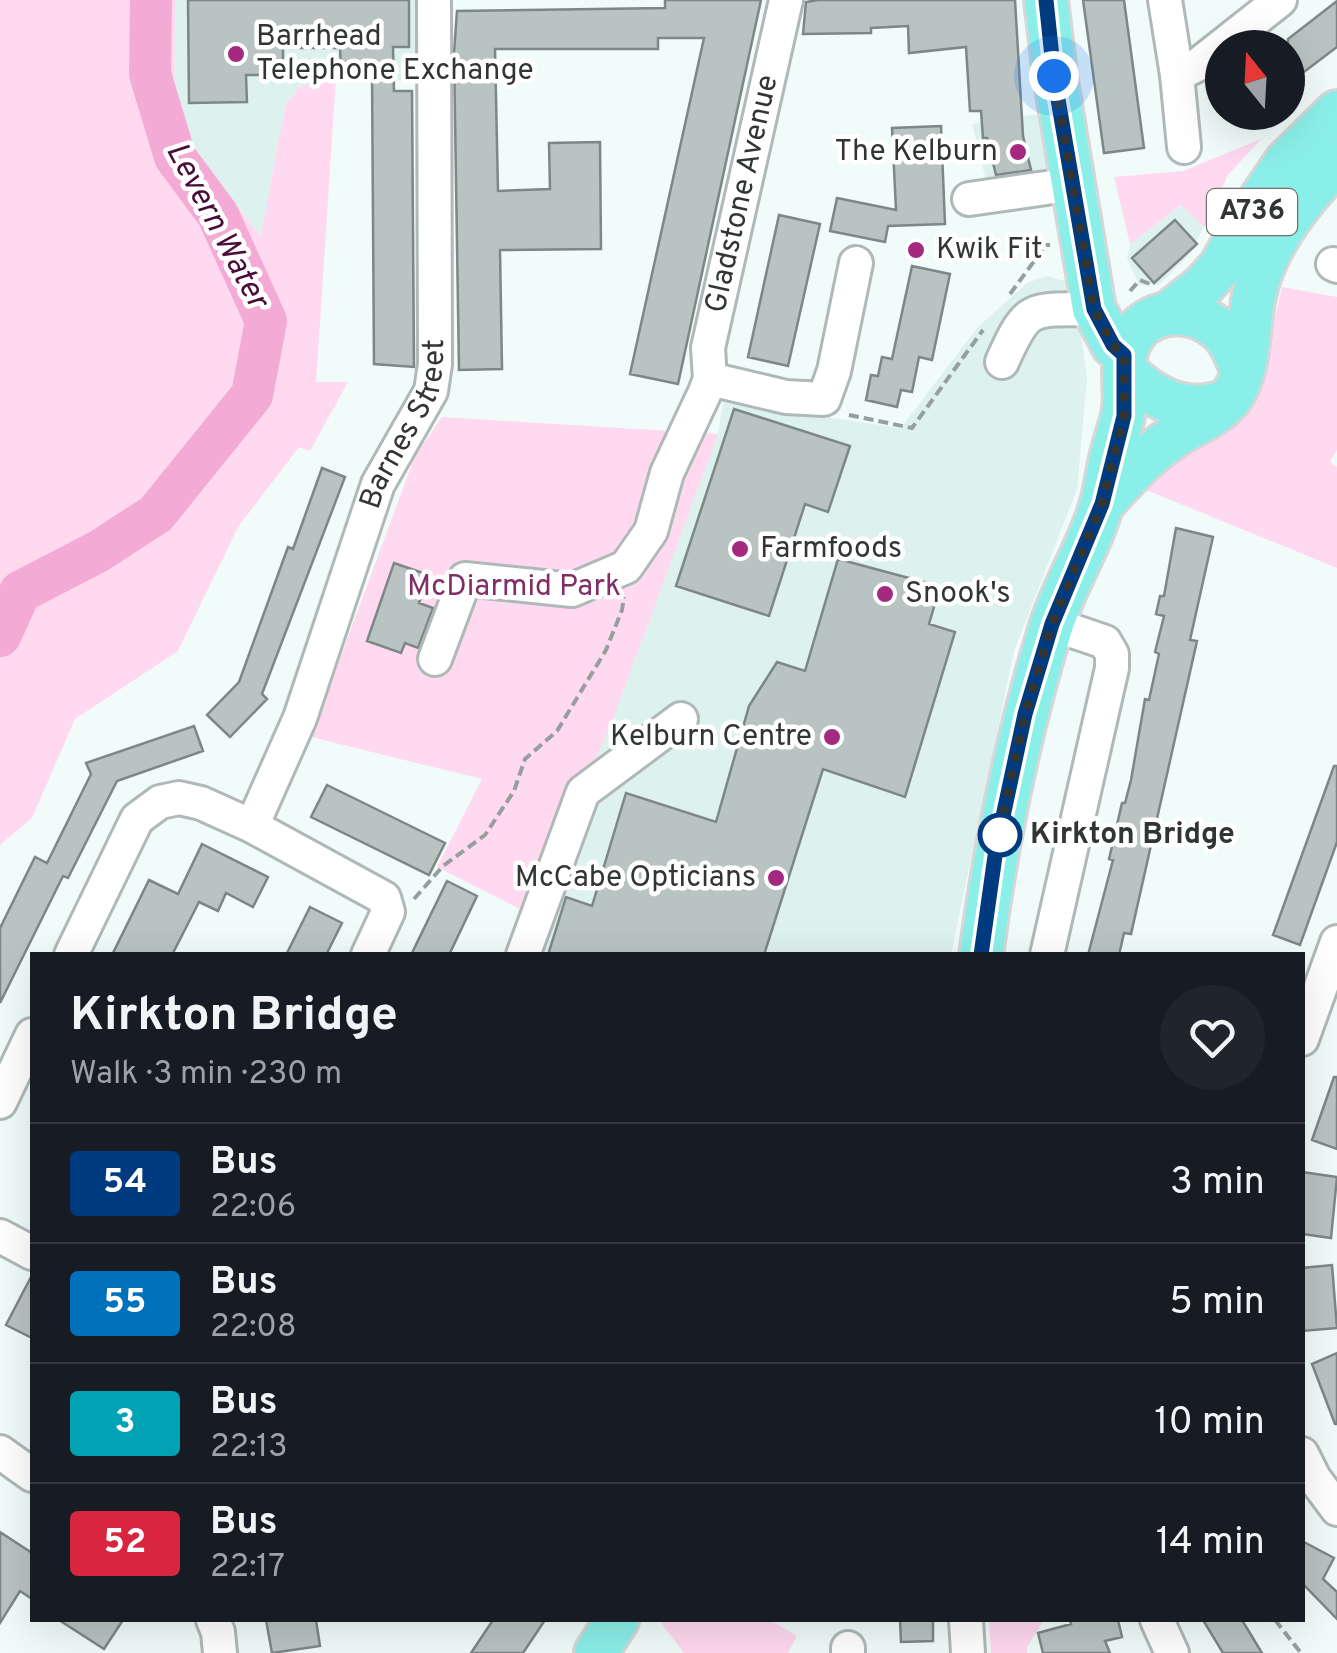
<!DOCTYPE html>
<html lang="en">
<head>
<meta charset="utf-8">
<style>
	:root { --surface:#171b24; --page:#20242c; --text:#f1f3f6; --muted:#9ea1a6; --line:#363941 }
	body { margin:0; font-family:Overpass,sans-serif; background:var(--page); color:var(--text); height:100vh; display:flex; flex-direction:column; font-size:38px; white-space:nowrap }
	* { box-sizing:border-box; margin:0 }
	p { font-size:32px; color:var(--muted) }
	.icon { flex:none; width:55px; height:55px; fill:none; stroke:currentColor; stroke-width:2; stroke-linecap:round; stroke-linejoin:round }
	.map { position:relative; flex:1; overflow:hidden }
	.drawer { position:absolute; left:30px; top:952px; width:1275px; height:670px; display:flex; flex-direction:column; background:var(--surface); border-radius:0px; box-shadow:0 10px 40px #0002 }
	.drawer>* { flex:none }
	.badge { padding:0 20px; border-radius:8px; font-size:35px; line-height:65px }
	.needle { width:65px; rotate:342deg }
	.buttons { position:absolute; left:1205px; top:30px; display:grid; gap:20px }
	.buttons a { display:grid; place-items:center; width:100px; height:100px; border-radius:50%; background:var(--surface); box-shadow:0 10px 40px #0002; font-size:50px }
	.you { position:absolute; width:50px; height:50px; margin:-25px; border:8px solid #fff; border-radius:50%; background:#1a73e8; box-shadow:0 0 0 15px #1a73e833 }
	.map>.badge { position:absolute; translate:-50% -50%; box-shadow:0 0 0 5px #fff }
	.round { display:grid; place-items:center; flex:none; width:105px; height:105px; border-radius:52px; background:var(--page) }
	.summary { display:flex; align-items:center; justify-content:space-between; height:170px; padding:0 40px }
	h1 { font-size:48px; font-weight:700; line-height:75px }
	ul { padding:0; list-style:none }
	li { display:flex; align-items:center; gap:30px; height:120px; padding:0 40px; border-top:2px solid var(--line) }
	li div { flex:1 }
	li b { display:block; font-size:38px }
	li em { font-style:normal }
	li .badge { min-width:110px; font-weight:700; text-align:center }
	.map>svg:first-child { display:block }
	.built { fill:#ddf1ef }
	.green { fill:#ffd9ef }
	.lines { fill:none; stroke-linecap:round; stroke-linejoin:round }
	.river { stroke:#f3abd6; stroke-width:42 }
	.building { fill:#b9c3c2; stroke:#7d8786; stroke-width:2.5 }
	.minor-casing { stroke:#afb9b8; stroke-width:38 }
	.major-casing { stroke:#d6d7d6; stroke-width:48 }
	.path { stroke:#979f9e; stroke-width:4; stroke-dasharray:10 5; stroke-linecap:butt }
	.minor { stroke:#fff; stroke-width:32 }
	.major { stroke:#8befe9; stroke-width:42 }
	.line-casing { stroke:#fff; stroke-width:22 }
	.line { stroke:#003b80; stroke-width:15 }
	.walk { stroke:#313534; stroke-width:10; stroke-dasharray:0 18 }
	.poi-dot { fill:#a42a7f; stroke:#fff; stroke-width:4 }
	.stop-dot { fill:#fff; stroke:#003b80; stroke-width:5 }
	.labels { text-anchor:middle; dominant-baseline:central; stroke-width:9; stroke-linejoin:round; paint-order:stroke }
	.shield { fill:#fff; stroke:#6f7271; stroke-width:2.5 }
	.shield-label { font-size:28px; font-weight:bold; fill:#313534 }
	.poi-label { font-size:30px; fill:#313534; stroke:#fff; text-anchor:start }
	.street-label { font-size:30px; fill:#313534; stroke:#fff }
	.park-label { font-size:30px; fill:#802e65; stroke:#fff }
	.stop-label { font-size:30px; font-weight:bold; fill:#313534; stroke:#fff; text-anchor:start }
	.water-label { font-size:32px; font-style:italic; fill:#4a0c38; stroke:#fff }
</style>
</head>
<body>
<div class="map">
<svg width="1337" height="1653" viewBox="0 0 1337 1653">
	<rect width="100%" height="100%" fill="#f0fbfa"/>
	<path class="built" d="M175 0H421L416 81 336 78 299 87 285 106 262 238 174 122Z
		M1038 114 1049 121 1063 182 988 188 972 124Z
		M1182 205 1204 227 1188 256 1159 285H1139L1127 259 1130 244Z
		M1047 276 1074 284 1087 378 1077 489 1014 651 951 955H518L528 913 718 434 723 402 901 428 977 328 1027 283Z"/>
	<path class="green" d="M0 0H175L174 122 261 237 285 106 299 87 336 78 316 382H348L310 451 299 447 238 527 178 651 75 719 32 818 0 845Z
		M1261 139 1228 175 1204 227 1181 205 1130 244 1114 177 1183 171Z
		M1282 287 1337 297V450L1330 462 1337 467V568L1139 487 1259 387Z
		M442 417 718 434 613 719 528 913 437 867 482 779 311 737 415 456Z
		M659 1620H770L797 1636 788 1653H684Z
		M989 1620H1044L1027 1647V1653H991Z"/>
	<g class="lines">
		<path class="river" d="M0 636 20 592 99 551 156 514 252 395 266 321 218 215 175 157 150 74 151 0"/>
	</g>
	<path class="building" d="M188 0H409V47H393L394 91H412L414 367 374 364 372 72H341L340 48H283V59L268 60 269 75H246L247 102 189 103Z
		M665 0H761L678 384 630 374 704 38H658V49H495L498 191 550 189 549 143 600 142 601 249 500 250 502 369 459 370 454 53 457 11 665 8Z
		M818 0H1015L1023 136 1031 170 996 175 987 138H983L981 111H970L966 47 909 53 908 26 871 28V33L803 34 806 2Z
		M1083 0H1124L1144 148 1104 153Z
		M1337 1V47L1288 84V39Z
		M941 126 945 224 888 226 885 242 830 231 837 198 896 210 892 128Z
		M779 215 820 224 788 366 748 357Z
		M1175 220 1197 244 1154 283 1132 258Z
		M912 266 950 274 932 360 919 357 912 392 901 390 897 407 866 400 871 375 878 376 882 357 892 359Z
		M734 409 850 446 828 512 805 504 769 616 676 586Z
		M322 468 345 477 262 694 267 699 230 737 207 715 239 682 288 547 293 549Z
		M1176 528 1213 537 1190 640 1197 641 1131 934 1124 933 1119 955H1088L1113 860 1109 859 1122 803H1125L1131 780 1145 699 1149 700 1159 654 1155 652 1164 616 1156 614 1160 596H1164Z
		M838 559 935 585 934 607 929 624 955 632 905 797 823 769 764 955H548L566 897 592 906 626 793 716 822 749 706 777 662 805 671Z
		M394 563 429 575 419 603 433 608 418 648 405 643 401 653 367 641Z
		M194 726 203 751 117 781 68 878 63 876 0 1003V928L35 857 47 863 91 774 86 763Z
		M1334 766H1337V842L1300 945 1273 935Z
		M327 785 445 843 429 875 311 817Z
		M202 844 268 877 253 907 226 893 218 911 199 902 172 955H112L149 880 178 894Z
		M447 881 477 896 449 955H411Z
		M310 907 342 923 326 955H286Z
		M1334 1077H1337V1149L1312 1140Z
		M1302 1172 1337 1177 1331 1238 1302 1234Z
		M1332 1265 1337 1328 1302 1331V1268Z
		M32 1275V1338L6 1325Z
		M1337 1353V1424H1335L1312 1364Z
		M0 1532 32 1553V1599L20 1591 0 1623Z
		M1302 1541 1334 1558 1323 1579 1337 1592V1619L1302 1583Z
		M59 1620H123L104 1649Z
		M266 1620H316L320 1646 272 1653Z
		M493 1620H545L523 1653H471Z
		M900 1620H933V1641L901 1642Z
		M1070 1620H1118L1122 1637 1105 1641 1110 1653H1043L1038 1633 1071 1624Z
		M1203 1620H1242L1262 1653H1223Z"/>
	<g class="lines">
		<g class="minor-casing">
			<g id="minor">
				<path d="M1165 0 1177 75 1184 147"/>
				<path d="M1177 75 1199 64 1280 0"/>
				<path d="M969 199 1074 184"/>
				<path d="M1333 264 1337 266"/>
				<path d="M1002 362C1029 301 1031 311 1094 309"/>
				<path d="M710 379 786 397 824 399 834 371 856 263"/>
				<path id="s1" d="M435 659 465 579 572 590 626 567 651 531 667 473 705 392 710 379 708 348 786 0"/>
				<path id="s2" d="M252 826 300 718 378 484 431 391 435 364 434 0"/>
				<path d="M71 955 137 819 160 802 179 798 201 803 252 826 384 898 388 912 368 955"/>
				<path d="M523 955 583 792 681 719"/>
				<path d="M1047 955 1112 668V654L1105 642 1052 624"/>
				<path d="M1302 1039 1337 942"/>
				<path d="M0 1102 32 1035"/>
				<path d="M0 1236 32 1253"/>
				<path d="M0 1452 32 1475"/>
				<path d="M1302 1454 1314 1478 1337 1509"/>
				<path d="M213 1620 218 1632 220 1653"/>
				<path d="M966 1620 968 1653"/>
				<path d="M1157 1620 1172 1653"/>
				<path d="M848 1648V1653"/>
			</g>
		</g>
		<g class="major-casing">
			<path id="major" d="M1046 0 1055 75 1094 309 1113 345 1124 355
				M1170 312 1202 287 1221 266 1246 221 1286 162 1337 112
				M1125 371C1155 400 1188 417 1229 400 1251 373 1247 328 1254 295 1265 245 1302 198 1337 163
				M1102 504C1124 480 1145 456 1172 438 1190 425 1209 420 1225 404
				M981 955C996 843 1018 734 1051 627 1065 583 1092 543 1103 499 1107 482 1109 464 1114 447 1117 435 1122 423 1124 410 1127 385 1118 358 1133 336 1153 304 1202 308 1225 336 1233 345 1237 358 1242 370
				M596 1653 617 1620"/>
		</g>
		<path class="path" d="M1130 291 1140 280 1150 284
			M1010 294 1046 245H1050
			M849 415 912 428 983 330
			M414 899 443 866 485 835 514 791 525 759 557 731 606 650 622 610 624 597
			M1275 1620 1301 1653"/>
		<use href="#minor" class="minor"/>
		<use href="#major" class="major"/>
	</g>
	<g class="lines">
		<g class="line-casing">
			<path id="line" d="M981 955 996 849 1025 714 1052 624 1102 504 1124 416V355L1113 345 1094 309 1054 76 1046 0"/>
		</g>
		<use href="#line" class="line"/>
		<path class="walk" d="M1000 835 996 849 1025 714 1052 624 1102 504 1124 416V355L1113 345 1094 309 1054 76"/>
	</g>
	<g class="poi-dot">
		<circle cx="236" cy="54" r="10"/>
		<circle cx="1018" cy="152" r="10"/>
		<circle cx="916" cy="250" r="10"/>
		<circle cx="740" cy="549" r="10"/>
		<circle cx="885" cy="594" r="10"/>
		<circle cx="832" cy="737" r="10"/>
		<circle cx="776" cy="878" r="10"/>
	</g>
	<circle class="stop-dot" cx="1000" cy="835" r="20"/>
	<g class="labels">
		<rect class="shield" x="1207" y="189" width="90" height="46" rx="8"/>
		<g class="shield-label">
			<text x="1252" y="212">A736</text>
		</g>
		<g class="poi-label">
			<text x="256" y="37">Barrhead<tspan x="256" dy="34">Telephone Exchange</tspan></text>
			<text x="998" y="152" text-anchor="end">The Kelburn</text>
			<text x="936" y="250">Kwik Fit</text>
			<text x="760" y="549">Farmfoods</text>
			<text x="905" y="594">Snook's</text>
			<text x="812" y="737" text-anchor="end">Kelburn Centre</text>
			<text x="756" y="878" text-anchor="end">McCabe Opticians</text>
		</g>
		<g class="street-label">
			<text stroke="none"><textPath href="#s1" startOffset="648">Gladstone Avenue</textPath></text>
			<text stroke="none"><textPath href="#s2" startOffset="432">Barnes Street</textPath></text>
		</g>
		<g class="park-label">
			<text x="514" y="587">McDiarmid Park</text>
		</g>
		<g class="stop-label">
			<text x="1030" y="835">Kirkton Bridge</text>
		</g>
		<g class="water-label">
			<text transform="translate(216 226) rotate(62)">Levern Water</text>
		</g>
	</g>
</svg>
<div class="buttons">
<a><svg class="needle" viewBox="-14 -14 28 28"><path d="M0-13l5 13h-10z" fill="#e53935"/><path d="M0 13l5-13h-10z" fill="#9ea1a6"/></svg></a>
</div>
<div class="you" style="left:1054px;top:76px"></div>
<section class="drawer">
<div class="summary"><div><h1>Kirkton Bridge</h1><p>Walk · 3 min · 230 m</p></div><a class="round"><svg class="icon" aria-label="heart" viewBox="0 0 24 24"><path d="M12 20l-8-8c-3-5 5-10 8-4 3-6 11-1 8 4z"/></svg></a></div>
<ul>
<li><span class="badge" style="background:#003b80;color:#fff">54</span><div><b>Bus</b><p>22:06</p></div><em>3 min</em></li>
<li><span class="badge" style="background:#0072bc;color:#fff">55</span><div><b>Bus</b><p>22:08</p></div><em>5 min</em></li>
<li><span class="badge" style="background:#00a3b4;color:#fff">3</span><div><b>Bus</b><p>22:13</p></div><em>10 min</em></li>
<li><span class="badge" style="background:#d7263d;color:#fff">52</span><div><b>Bus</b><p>22:17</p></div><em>14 min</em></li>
</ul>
</section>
</div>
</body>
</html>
